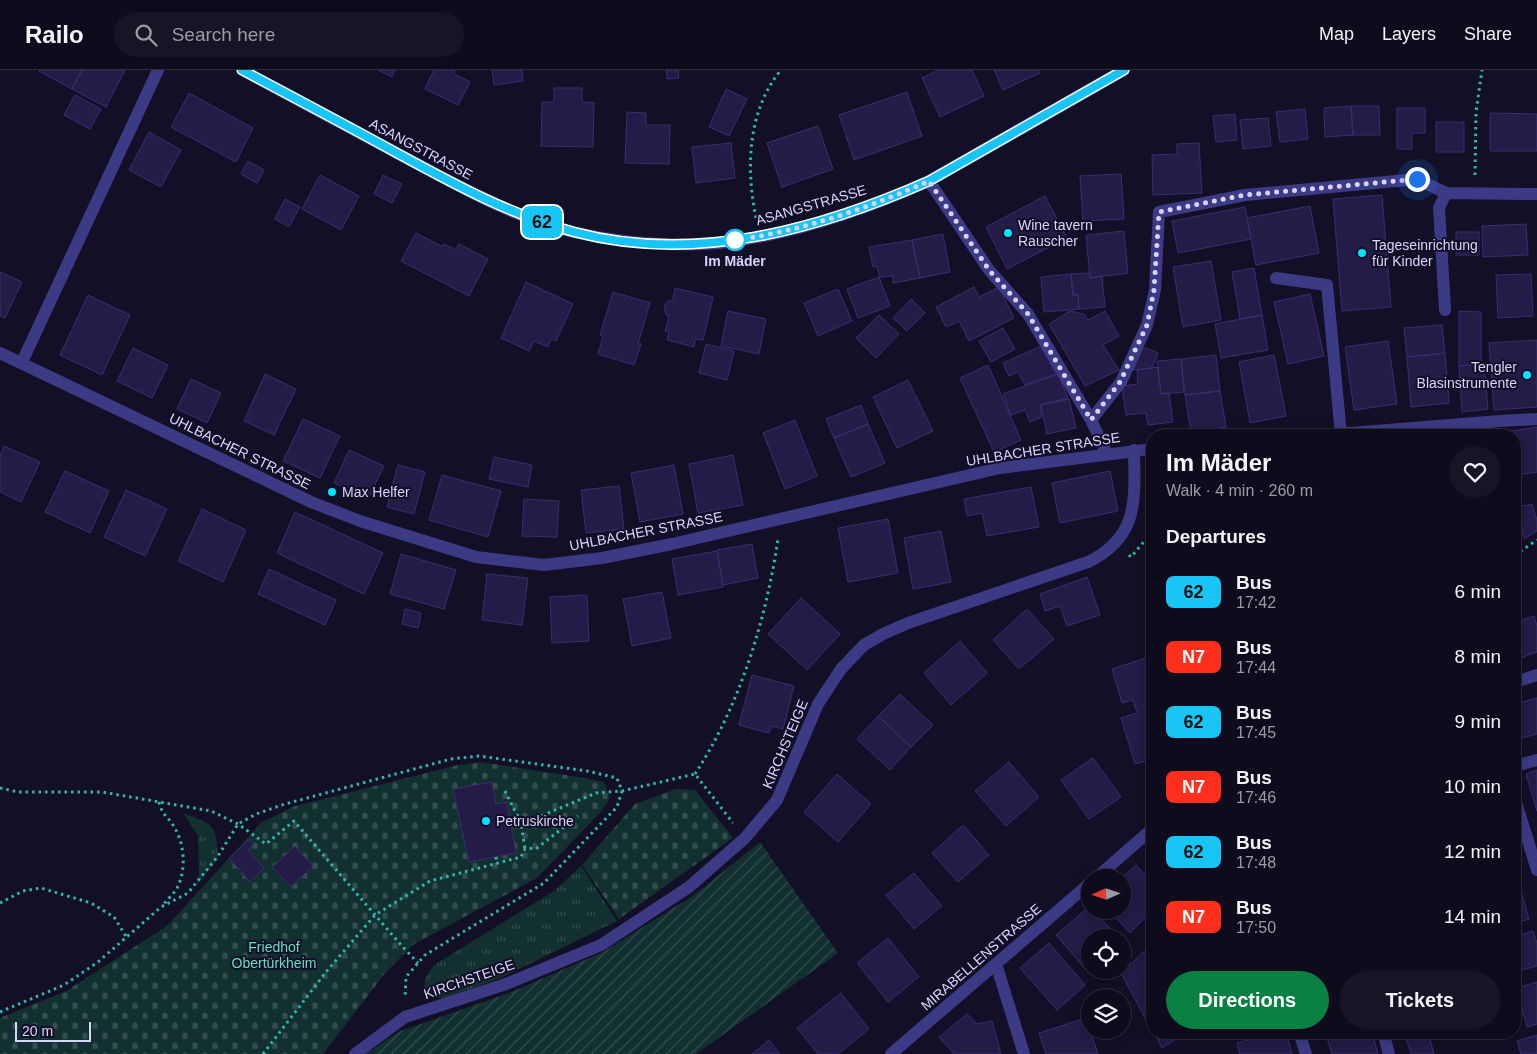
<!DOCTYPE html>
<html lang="en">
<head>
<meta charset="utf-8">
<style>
	:root { --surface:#0e0b1c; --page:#171425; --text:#f1f3f6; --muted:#9b9ba3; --line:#2e2b3b; --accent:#0b8043 }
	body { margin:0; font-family:Helvetica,sans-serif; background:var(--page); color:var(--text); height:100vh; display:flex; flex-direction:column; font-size:19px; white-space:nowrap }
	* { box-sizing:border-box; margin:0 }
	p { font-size:16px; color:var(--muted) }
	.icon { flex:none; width:28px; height:28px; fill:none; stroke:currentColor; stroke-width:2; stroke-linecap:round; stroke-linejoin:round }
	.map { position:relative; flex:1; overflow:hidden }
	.sheet { position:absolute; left:1146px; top:359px; width:375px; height:610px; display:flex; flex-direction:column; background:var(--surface); border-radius:20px; box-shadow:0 2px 12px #0003,0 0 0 1px var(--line) }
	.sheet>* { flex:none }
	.badge { padding:0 10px; border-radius:8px; font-size:18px; line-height:32px }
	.needle { width:32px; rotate:267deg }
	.controls { position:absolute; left:1081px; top:799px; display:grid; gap:10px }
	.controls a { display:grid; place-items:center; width:50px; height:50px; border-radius:50%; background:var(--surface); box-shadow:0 2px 12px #0003,0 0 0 1px var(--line); font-size:25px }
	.scale { position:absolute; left:15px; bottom:12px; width:76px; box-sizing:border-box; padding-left:5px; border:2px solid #d9d4ff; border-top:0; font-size:14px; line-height:18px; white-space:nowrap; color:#d9d4ff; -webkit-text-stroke:4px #130f26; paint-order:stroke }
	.you { position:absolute; width:25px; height:25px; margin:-12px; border:4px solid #fff; border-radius:50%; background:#1a73e8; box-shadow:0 0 0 8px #1a73e833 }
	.map>.badge { position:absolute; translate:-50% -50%; box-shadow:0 0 0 2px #fff }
	h2 { padding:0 20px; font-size:19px; line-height:45px }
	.round { display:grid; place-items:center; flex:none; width:52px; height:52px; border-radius:26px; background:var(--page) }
	.head { display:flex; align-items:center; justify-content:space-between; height:85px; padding:0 20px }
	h1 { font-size:24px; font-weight:800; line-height:38px }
	.cta { display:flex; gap:10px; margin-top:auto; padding:10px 20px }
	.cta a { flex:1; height:58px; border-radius:30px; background:var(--accent); color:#fff; font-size:20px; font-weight:800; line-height:58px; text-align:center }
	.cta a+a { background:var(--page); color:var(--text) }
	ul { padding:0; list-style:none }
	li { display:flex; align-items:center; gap:15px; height:65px; padding:0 20px }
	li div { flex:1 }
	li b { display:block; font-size:19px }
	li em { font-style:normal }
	li .badge { min-width:55px; font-weight:700; text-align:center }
	header { display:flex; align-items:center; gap:30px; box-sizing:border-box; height:70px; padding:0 25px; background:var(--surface); border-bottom:1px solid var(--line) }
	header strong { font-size:24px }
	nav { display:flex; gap:28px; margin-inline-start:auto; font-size:18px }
	.search { width:350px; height:45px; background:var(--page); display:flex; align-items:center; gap:12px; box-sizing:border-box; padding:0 18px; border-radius:28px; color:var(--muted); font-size:19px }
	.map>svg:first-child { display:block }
	.grass { fill:url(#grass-tufts) }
	.cemetery { fill:url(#cemetery-stones) }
	.garden { fill:url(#garden-furrows) }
	.building { fill:#241b47; stroke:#3b2d73 }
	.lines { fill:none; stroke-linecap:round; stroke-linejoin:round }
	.path { stroke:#2fb8b0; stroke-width:3; stroke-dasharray:2.5 4; stroke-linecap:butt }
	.minor { stroke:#3d3a85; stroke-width:12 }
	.line-casing { stroke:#fff; stroke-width:11 }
	.line { stroke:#18c5f4; stroke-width:8 }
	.walk { stroke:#d9d4ff; stroke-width:5; stroke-dasharray:0 9 }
	.poi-dot { fill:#00e5ff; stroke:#130f26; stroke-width:2 }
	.stop-dot { fill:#fff; stroke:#18c5f4; stroke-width:2.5 }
	.labels { text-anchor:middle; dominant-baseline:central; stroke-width:4; stroke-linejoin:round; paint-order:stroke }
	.street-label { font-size:14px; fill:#d9d4ff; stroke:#130f26 }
	.poi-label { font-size:14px; fill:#d9d4ff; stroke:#130f26; text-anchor:start }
	.stop-label { font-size:14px; font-weight:bold; fill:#d9d4ff; stroke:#130f26 }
	.park-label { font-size:14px; fill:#5fe0c0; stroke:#130f26 }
</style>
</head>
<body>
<header>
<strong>Railo</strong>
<div class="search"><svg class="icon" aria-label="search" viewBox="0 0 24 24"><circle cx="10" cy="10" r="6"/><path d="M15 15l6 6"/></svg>Search here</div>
<nav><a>Map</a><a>Layers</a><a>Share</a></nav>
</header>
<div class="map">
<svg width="1537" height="984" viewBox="0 0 1537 984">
	<defs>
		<pattern id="grass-tufts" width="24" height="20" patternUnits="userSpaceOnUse" patternTransform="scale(1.25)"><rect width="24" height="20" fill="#12302f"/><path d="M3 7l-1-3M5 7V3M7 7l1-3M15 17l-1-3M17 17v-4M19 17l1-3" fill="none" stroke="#344d4e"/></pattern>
		<pattern id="cemetery-stones" width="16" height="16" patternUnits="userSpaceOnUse" patternTransform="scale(1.25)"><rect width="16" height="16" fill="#12302f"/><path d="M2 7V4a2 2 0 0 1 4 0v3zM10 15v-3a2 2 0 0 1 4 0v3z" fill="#344d4e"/></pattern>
		<pattern id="garden-furrows" width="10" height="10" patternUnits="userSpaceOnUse" patternTransform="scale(1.25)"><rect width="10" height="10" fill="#12302f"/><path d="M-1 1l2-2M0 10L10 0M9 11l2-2" fill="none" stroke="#344d4e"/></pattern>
	</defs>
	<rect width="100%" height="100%" fill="#130f26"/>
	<path class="grass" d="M183 743C215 755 216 754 218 789L196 816 199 804 198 766Z
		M581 796 617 851 503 907 443 929 431 926 424 921 425 909 434 895 554 821Z"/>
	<path class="cemetery" d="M481 692 579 707 604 712 610 728 601 742 537 808 414 874 386 902 323 984H0V948L66 921 167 856 261 753 292 737 458 695Z
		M676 719 695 720 733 768 619 849 582 795 635 734Z"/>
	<path class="garden" d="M760 772 838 883 696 984H366L398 962 509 923 603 882 694 825Z"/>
	<path class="building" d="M40 0H82L72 19 39 1Z
		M82 0H125L106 37 72 19Z
		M378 0H395L392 7Z
		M434 0H455L453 3 470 12 458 35 425 19Z
		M492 0H522L523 11 494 15Z
		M666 0H678L679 8 667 9Z
		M939 0H972L984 26 940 47 922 8Z
		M994 0H1039L1040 3 1003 20Z
		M554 18H582V32L594 33 593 77 541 76 542 32H554Z
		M726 19 747 29 729 66 709 57Z
		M907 22 922 66 854 90 839 45Z
		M189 23 253 58 236 92 171 57Z
		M75 25 101 39 90 59 64 45Z
		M1351 36 1353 65 1325 67 1324 38Z
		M1351 36H1379L1380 65H1353Z
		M1397 38H1425V63H1412V79H1397Z
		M1305 39 1308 69 1280 72 1276 42Z
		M627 42 646 43V55H670L669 94 625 93Z
		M1490 43 1537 44V81H1490Z
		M1235 44 1237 70 1216 72 1213 46Z
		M1268 48 1271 76 1243 79 1240 50Z
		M1436 52H1464V82H1436Z
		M818 56 833 99 782 117 767 73Z
		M149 62 181 80 161 117 129 100Z
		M731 73 735 108 696 113 692 77Z
		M1199 73 1202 123 1153 125 1152 85 1177 84V74Z
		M248 91 264 100 257 113 241 104Z
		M1121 104 1124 149 1083 151 1080 106Z
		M320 105 359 126 341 160 302 139Z
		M383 105 402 114 392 133 374 124Z
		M1382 125 1391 237 1342 241 1333 129Z
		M1045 126 1067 168 1007 199 986 157Z
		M285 129 300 137 289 157 275 149Z
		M1310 136 1319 183 1256 195 1247 148Z
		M1245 137 1251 169 1178 183 1172 151Z
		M1526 154 1528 185 1483 187 1482 156Z
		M1124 161 1128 203 1090 208 1086 165Z
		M1456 162H1479V185H1456Z
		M416 163 443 177 444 174 456 180 459 174 488 189 469 226 401 191Z
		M943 164 950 202 920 208 912 170Z
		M912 170 920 208 893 213V206L880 207 877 196 873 197 869 177Z
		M1211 191 1221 250 1183 257 1173 197Z
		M1254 198 1262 245 1240 249 1232 202Z
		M0 202 22 212 5 248 0 246Z
		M1089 203 1090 208 1102 206 1105 237 1079 239 1078 225H1073L1071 204Z
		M1071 204 1073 225H1078L1079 239 1044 242 1041 207Z
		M1531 204 1533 246 1498 248 1496 205Z
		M879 207 890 236 858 248 847 219Z
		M526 212 573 234 556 271 551 269 548 277 534 271 529 281 501 268Z
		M974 217 979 227 999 217 1014 248 969 271 959 251 946 257 936 237Z
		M675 218 713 227 703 270 695 269 694 277 667 270 669 262 665 261 669 246 666 245 664 236 668 231 673 230Z
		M838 219 852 251 818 266 804 233Z
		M613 222 650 233 638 274H641L634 295 598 284 603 266 600 265Z
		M1310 224 1324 286 1288 294 1274 232Z
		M88 225 130 245 102 305 60 285Z
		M911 229 925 243 907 261 893 248Z
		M728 241 766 249 759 284 721 276Z
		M1070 241 1084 244 1088 250 1105 241 1119 266 1103 275 1119 300 1085 316 1049 254Z
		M1459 241 1481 242V294L1459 296Z
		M879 245 899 264 876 288 856 268Z
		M1262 245 1268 280 1221 288 1215 254Z
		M1442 255 1445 283 1407 287 1404 258Z
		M1003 258 1015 279 991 292 979 271Z
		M1537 270V337L1494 340 1489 273Z
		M1388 271 1397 334 1354 340 1345 277Z
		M706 274 734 281 727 310 699 303Z
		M1041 276 1056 304 1025 315 1018 302 1009 306 1003 293Z
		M1143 277 1158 283 1152 298 1133 300Z
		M133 278 168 295 152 328 117 311Z
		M1445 283 1449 333 1411 337 1407 287Z
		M1216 285 1220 321 1185 325 1181 289Z
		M1274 285 1286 346 1250 353 1239 292Z
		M1181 289 1184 322 1161 324 1157 291Z
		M1484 294 1488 339 1462 342 1459 296Z
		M988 295 1021 370 994 382 960 308Z
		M1158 297 1161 324 1169 323 1173 352 1148 355 1146 343 1126 345 1122 316 1138 314 1137 300Z
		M265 304 296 319 274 365 244 351Z
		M1058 304 1068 328 1040 335 1042 347 1030 352 1025 340 1011 345 1003 324Z
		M191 309 221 323 207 353 177 339Z
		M908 310 933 361 897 378 873 327Z
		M1220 321 1226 357 1191 362 1185 325Z
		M1069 329 1076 358 1047 364 1041 335Z
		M861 335 868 354 834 368 826 349Z
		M303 349 340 366 320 408 283 391Z
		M795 350 817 406 785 419 763 363Z
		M868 354 885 393 851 407 834 368Z
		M1537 357V402L1518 405 1515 386V365H1512L1511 361Z
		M4 376 40 392 21 432 0 422V385Z
		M349 380 384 396 368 429 334 413Z
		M733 385 743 435 698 443 689 394Z
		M494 387 532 395 528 417 489 409Z
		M398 395 425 402 414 444 387 437Z
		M674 395 683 444 640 452 631 403Z
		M65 401 109 421 90 463 45 442Z
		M1110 401 1118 441 1060 453 1052 413Z
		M442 405 501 421 488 467 429 450Z
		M619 416 624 459 586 463 581 420Z
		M1031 417 1039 457 987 466 982 443 967 446 964 429Z
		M126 420 167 439 145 486 104 467Z
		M524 429 559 431 557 467 522 466Z
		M1532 434 1537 450V461L1524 469 1518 437Z
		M202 439 246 460 223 512 178 491Z
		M295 442 383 483 364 524 277 483Z
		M888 449 898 503 848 512 838 458Z
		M941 461 951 512 913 519 904 468Z
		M752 474 758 508 723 515 717 480Z
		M717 481 723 517 678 525 672 489Z
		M401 484 456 500 444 539 390 524Z
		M269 499 336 530 325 555 258 524Z
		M487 504 528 508 522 555 482 550Z
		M1087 507 1100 545 1067 556 1060 536 1045 541 1040 524Z
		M662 522 671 568 632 576 623 529Z
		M587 525 589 571 552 573 550 527Z
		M801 528 840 564 807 600 768 564Z
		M405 539 421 543 418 558 402 554Z
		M1027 539 1054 569 1019 599 993 570Z
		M1534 546 1537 556V582L1515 590V552Z
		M960 571 987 603 951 635 924 603Z
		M1152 586V689L1135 694 1121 648 1137 643 1133 630 1122 633 1112 599Z
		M752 605 794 616 783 659 771 656 769 663 739 655Z
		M900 624 933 655 911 677 878 646Z
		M1537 628V664L1515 670V634Z
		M878 646 911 677 890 700 857 669Z
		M1093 688 1121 727 1089 749 1061 710Z
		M1009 692 1039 727 1006 756 975 721Z
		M1537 700V741L1526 704Z
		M837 704 871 734 838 772 804 742Z
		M492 712 496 734 507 732 516 783 469 792 453 719Z
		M963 755 989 785 958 812 932 783Z
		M250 769 254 774 248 780 264 798 250 812 229 788Z
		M295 776 313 796 291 817 272 797Z
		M1136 795 1152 813V841L1130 863 1109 840H1122V808Z
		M914 803 942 836 914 859 886 825Z
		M1521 821 1529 849 1515 853V823Z
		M1090 836V840H1094L1118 868H1090V900L1088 902 1056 865Z
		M1533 861 1537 873V896L1515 902V867Z
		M888 868 919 907 888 932 857 893Z
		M1049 873 1085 915 1057 940 1020 898Z
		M1152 874V961L1121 903Z
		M1537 912V954L1527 957 1516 918Z
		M841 923 869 959 838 984H818L797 958Z
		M967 944 977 954 992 951 1001 984H954L939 967Z
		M1086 948 1098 984H1046L1039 963Z
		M1154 962H1188L1162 978Z
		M1275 962H1286L1292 984H1240L1237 973Z
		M1344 962H1372L1378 984H1332L1327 968Z
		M1404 962H1428L1434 984H1411Z
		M1537 965V984H1521L1517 971Z
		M769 970 780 984H752Z"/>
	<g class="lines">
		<path class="path" d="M1475 105 1476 42 1482 0
			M756 148C746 99 747 41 781 0
			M1515 430 1521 481
			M1147 468 1150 461 1152 448
			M1129 485 1131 487 1147 468 1152 477
			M1515 485 1537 470
			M695 704C740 635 766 550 778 469
			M0 718 18 722H102L211 741 238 754 266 774 294 751 401 875 418 893
			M505 721 521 753 525 779
			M159 732C162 745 167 746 173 755 185 773 187 801 176 820 172 825 167 830 163 835
			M511 756 541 746 596 723 622 721 695 704 733 753
			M496 787 497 794
			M0 833 23 821 41 818 91 833 114 847 127 868
			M0 942 64 915 98 892 161 837 188 823 218 786 238 754 256 744 285 734 451 689 479 686 587 701 617 708 622 721 617 737 544 813 425 885 406 907 405 928
			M263 984 326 902 375 845 430 811 521 787 525 779 537 778 578 746"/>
		<path class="minor" d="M242 0C297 30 353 59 408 89 462 118 517 149 577 163 624 173 672 177 720 173 790 165 864 140 929 111L1124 0
			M929 111 989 200 1028 244 1091 350 1107 384
			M1276 208 1327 215 1341 365
			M1445 240 1439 138 1446 123
			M0 283 311 432 360 451 476 487 544 495 602 488 672 474 1000 398 1152 379
			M22 292 158 0
			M1091 350 1121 312 1147 255 1155 220 1159 142 1245 125 1417 109 1446 123 1537 124
			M1325 365 1500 351 1537 349
			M1515 612 1537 605
			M1515 696 1537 690
			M1515 729 1537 800
			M1096 808 1152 759
			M996 894 1024 984
			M1299 962 1306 984
			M1383 962 1389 984
			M355 984 405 947 506 914 601 875 689 817 745 768 777 730 818 634 841 599 864 575 883 564 908 553 1088 492C1139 467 1135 430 1134 380
			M891 984 1090 813"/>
	</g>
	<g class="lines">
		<g class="line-casing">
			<path id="line" d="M242 0C293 27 344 54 395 82 452 113 510 145 574 162 694 194 818 160 929 111L1124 0"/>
		</g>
		<use href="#line" class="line"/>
		<path class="walk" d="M735 170C802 161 868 138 929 111L989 200 1028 244 1091 350 1120 312 1147 255 1154 220 1159 142 1245 125 1417 109"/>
	</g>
	<g class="poi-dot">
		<circle cx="1008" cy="163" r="5"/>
		<circle cx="1362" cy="183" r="5"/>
		<circle cx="1527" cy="305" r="5"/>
		<circle cx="332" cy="422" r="5"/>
		<circle cx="486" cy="751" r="5"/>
	</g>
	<circle class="stop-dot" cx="735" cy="170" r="10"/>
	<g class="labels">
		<g class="street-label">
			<text transform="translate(421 79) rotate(28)">ASANGSTRASSE</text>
			<text transform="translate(811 135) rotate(-16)">ASANGSTRASSE</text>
			<text transform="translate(1043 379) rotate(-9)">UHLBACHER STRASSE</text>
			<text transform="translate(240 381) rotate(26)">UHLBACHER STRASSE</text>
			<text transform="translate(646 461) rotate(-11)">UHLBACHER STRASSE</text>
			<text transform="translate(785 674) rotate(-67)">KIRCHSTEIGE</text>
			<text transform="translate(981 887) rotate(-41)">MIRABELLENSTRASSE</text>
			<text transform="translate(469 909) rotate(-19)">KIRCHSTEIGE</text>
		</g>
		<g class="poi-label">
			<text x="1018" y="155">Wine tavern<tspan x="1018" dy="16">Rauscher</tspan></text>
			<text x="1372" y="175">Tageseinrichtung<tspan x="1372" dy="16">für Kinder</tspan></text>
			<text x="1517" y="297" text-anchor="end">Tengler<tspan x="1517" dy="16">Blasinstrumente</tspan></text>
			<text x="342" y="422">Max Helfer</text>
			<text x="496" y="751">Petruskirche</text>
		</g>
		<g class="stop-label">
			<text x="735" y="191">Im Mäder</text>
		</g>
		<g class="park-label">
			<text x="274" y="877">Friedhof<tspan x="274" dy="16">Obertürkheim</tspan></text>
		</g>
	</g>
</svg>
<div class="controls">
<a><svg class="needle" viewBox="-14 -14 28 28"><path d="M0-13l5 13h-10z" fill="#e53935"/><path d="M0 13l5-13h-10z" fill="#9b9ba3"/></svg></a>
<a><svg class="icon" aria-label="locate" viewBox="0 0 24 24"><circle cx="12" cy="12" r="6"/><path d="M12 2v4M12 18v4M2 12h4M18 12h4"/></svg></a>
<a><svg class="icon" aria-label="layers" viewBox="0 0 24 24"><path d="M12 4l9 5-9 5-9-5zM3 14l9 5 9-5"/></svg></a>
</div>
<div class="scale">20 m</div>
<div class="you" style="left:1417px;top:109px"></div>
<b class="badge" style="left:542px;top:152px;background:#18c5f4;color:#111">62</b>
<section class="sheet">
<div class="head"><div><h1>Im Mäder</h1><p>Walk · 4 min · 260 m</p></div><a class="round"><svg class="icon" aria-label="heart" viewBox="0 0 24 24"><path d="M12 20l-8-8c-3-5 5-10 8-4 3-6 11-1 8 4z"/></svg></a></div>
<h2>Departures</h2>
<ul>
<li><span class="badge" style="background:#18c5f4;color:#111">62</span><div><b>Bus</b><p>17:42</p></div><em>6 min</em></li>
<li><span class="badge" style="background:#ff2e1d;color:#fff">N7</span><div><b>Bus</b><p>17:44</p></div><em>8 min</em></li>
<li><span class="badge" style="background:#18c5f4;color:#111">62</span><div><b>Bus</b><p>17:45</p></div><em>9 min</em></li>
<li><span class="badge" style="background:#ff2e1d;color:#fff">N7</span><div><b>Bus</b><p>17:46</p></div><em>10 min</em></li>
<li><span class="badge" style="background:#18c5f4;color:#111">62</span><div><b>Bus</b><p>17:48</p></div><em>12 min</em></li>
<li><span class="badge" style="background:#ff2e1d;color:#fff">N7</span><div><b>Bus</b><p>17:50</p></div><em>14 min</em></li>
</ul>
<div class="cta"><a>Directions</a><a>Tickets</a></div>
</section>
</div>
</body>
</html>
